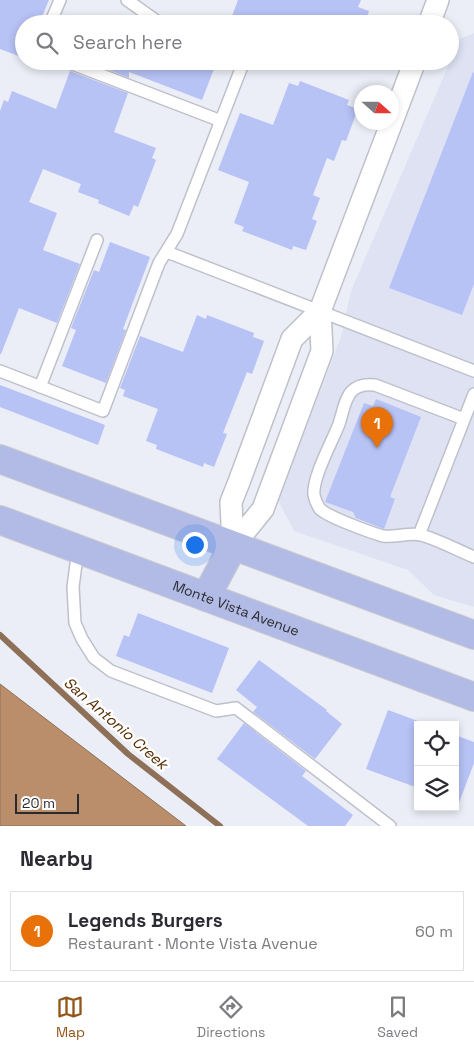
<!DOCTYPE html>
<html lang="en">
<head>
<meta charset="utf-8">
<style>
  body { margin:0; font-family:"Space Grotesk",sans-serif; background:#f7f7f7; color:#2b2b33 }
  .controls { position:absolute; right:15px; bottom:15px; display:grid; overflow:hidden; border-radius:0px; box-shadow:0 2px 8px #0003 }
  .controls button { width:45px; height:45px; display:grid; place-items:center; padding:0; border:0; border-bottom:1px solid #e1e1e2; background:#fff; color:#2b2b33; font:25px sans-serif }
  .compass { position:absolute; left:354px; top:85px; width:45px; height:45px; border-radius:50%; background:#fff; box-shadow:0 2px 8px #0003; rotate:111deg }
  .scale { position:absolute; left:15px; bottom:12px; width:64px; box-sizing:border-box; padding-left:5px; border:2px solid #292a2d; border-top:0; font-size:14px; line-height:18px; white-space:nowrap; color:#292a2d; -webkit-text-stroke:4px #fff; paint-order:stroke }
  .you { position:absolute; left:194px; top:544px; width:18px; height:18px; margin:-12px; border:4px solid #fff; border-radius:50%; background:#1a73e8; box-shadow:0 0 0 8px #1a73e833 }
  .badge { display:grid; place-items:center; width:32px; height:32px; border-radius:50%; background:#935619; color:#fff; font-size:16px; font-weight:700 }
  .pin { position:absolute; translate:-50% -41px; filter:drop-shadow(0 1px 2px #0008) }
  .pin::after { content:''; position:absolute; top:26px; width:18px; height:15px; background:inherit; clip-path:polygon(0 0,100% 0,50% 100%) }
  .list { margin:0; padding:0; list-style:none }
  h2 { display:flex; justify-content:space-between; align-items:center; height:65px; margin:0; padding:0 20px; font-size:21px }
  h2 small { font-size:16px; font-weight:400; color:#7c7c81 }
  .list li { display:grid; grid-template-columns:32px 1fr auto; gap:15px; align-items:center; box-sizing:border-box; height:80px; margin:0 10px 10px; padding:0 10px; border:1px solid #e1e1e2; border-radius:0px }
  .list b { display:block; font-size:19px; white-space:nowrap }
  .list p { margin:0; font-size:16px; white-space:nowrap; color:#7c7c81 }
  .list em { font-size:16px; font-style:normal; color:#7c7c81 }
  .icon { flex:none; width:28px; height:28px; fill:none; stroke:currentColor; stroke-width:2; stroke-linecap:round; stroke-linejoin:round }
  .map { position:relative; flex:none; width:474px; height:826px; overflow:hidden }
  .search { position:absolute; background:#fff; box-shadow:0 2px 8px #0003; left:15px; right:15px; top:15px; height:55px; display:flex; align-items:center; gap:12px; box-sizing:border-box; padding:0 18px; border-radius:28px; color:#7c7c81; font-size:19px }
  .sheet { height:155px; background:#fff }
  nav { display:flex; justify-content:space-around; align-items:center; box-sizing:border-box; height:70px; border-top:1px solid #e1e1e2; background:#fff; font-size:14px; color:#7c7c81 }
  nav a { display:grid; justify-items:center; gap:2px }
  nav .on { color:#935619 }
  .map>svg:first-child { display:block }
</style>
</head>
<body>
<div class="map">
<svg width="474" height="826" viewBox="0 0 474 826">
  <rect width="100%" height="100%" fill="#ebedf7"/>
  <!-- built -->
  <path fill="#dee2f3" d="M 474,33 L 474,607 L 434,595 L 408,570 L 294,531 L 278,500 L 341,337 L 351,291 L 460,39 Z"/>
  <!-- water -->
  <path fill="#ba8e6a" stroke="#8e7058" d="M 0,684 L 186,826 L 0,826 Z"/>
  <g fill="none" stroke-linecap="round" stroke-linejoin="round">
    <!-- stream -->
    <path stroke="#8e7058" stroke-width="6" d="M 0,635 L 128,754 L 220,826"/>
  </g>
  <!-- building -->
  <path fill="#b7c2f5" d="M 0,0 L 49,0 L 39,24 L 24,24 L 24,58 L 0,49 Z
    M 238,0 L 361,0 L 358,7 L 369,11 L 365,24 L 229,24 Z
    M 87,61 L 217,61 L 202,100 L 129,72 L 129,78 Z
    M 70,71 L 128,93 L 114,132 L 156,148 L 152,158 L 156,160 L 138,207 L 134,205 L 129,216 L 98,203 L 99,200 L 78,192 L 81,184 L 43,169 L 29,202 L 57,213 L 43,250 L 80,264 L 57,323 L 19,308 L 1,354 L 0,354 L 0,111 L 4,100 L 8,102 L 12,91 L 56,109 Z
    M 473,72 L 474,73 L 474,284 L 462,315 L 389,288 Z
    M 300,81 L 349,100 L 347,105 L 358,109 L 346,141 L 342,140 L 334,161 L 327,158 L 313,195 L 320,198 L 312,219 L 317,221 L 306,250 L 293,246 L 292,250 L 242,231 L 244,227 L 234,223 L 249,182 L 218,170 L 240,113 L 273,125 L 289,83 L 298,86 Z
    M 110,242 L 150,257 L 123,329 L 126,330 L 106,383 L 62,366 L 76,330 L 71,328 L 94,270 L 99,272 Z
    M 197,315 L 206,319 L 207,315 L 254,333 L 253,337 L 264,341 L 252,374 L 247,372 L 223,433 L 227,434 L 214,467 L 204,463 L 203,467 L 156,449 L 157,445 L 146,441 L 158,409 L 123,396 L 125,390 L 120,388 L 140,336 L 183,352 Z
    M 0,385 L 105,425 L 98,445 L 0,407 Z
    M 376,399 L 421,417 L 390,497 L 395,499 L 384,529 L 356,518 L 353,512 L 325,502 L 364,403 L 373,406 Z
    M 138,613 L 229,648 L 212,693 L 116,656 L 124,635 L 129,637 Z
    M 259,660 L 327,710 L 326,711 L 342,724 L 315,759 L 253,712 L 257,707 L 236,690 Z
    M 388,710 L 418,721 L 418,788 L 366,769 Z
    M 244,723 L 306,771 L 302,776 L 353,815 L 345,826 L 308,826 L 217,759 Z
    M 455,735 L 474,742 L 474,763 L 457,808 L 455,808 Z"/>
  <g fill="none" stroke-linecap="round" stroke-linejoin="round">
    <defs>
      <path id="lane" d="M 127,0 L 161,24
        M 50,24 L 60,0
        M 65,61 L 221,121
        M 167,252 L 474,371
        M 0,371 L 103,411 L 159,263 L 177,234 L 244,61
        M 40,387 L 97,240
        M 464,419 L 375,385 C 346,382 346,402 339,424 C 332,442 312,478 314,495 C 315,500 317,505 320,509 C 328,517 372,533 383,536 C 395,538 409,532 421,535 C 439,540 457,550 474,557
        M 419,535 L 474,394
        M 78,549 L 73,587 L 75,623 L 82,639 L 94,658 L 111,671 L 216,711 L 236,708 L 390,826"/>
      <path id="street" d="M 429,24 L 438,0
        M 233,546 L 263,509 L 322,351 L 320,311 L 415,61
        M 233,546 L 231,502 L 239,482 L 292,339 L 320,311"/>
      <g id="primary">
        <path d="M 0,459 L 474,635"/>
        <path id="s1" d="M 0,520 L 474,697"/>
        <path d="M 206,597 L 233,546"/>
      </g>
    </defs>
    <!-- lane casing -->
    <use href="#lane" stroke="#bfc1ca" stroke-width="14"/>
    <!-- street casing -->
    <use href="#street" stroke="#bfc1ca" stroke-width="24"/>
    <!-- primary casing -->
    <use href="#primary" stroke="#cccccd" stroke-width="30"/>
    <!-- lane -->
    <use href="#lane" stroke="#fff" stroke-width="11"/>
    <!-- street -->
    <use href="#street" stroke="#fff" stroke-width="21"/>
    <!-- primary -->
    <use href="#primary" stroke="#b2bbe6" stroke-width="28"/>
  </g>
  <g text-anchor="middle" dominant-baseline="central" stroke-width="5" stroke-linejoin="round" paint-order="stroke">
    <!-- street labels -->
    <g font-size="14" fill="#292a2d" stroke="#fff">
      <text stroke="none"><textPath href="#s1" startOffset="252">Monte Vista Avenue</textPath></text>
    </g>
    <!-- water labels -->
    <g font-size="15" font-style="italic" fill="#572d00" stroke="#fff">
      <text transform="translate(116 723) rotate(41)">San Antonio Creek</text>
    </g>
  </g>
</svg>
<div class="controls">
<button><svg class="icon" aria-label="locate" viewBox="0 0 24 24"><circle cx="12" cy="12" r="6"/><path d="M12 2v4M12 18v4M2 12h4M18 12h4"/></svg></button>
<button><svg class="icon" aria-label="layers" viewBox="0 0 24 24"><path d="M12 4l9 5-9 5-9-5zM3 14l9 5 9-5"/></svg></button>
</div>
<svg class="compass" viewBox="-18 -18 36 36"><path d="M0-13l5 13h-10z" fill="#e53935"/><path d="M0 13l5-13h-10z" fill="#7c7c81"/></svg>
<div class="scale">20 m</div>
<div class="you"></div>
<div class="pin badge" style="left:377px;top:448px;background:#e8710a">1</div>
<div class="search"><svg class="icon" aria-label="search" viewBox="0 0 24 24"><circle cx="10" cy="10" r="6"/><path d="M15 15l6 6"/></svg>Search here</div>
</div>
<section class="sheet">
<h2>Nearby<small></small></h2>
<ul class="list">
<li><span class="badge" style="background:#e8710a">1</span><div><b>Legends Burgers</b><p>Restaurant · Monte Vista Avenue</p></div><em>60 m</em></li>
</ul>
</section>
<nav>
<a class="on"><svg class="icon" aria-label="map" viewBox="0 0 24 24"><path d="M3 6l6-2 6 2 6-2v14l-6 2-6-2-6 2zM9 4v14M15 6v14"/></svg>Map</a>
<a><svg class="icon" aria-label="directions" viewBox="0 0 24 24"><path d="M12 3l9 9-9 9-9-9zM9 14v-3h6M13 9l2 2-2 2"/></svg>Directions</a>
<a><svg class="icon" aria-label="saved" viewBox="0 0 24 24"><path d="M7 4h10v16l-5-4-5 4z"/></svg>Saved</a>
</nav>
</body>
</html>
